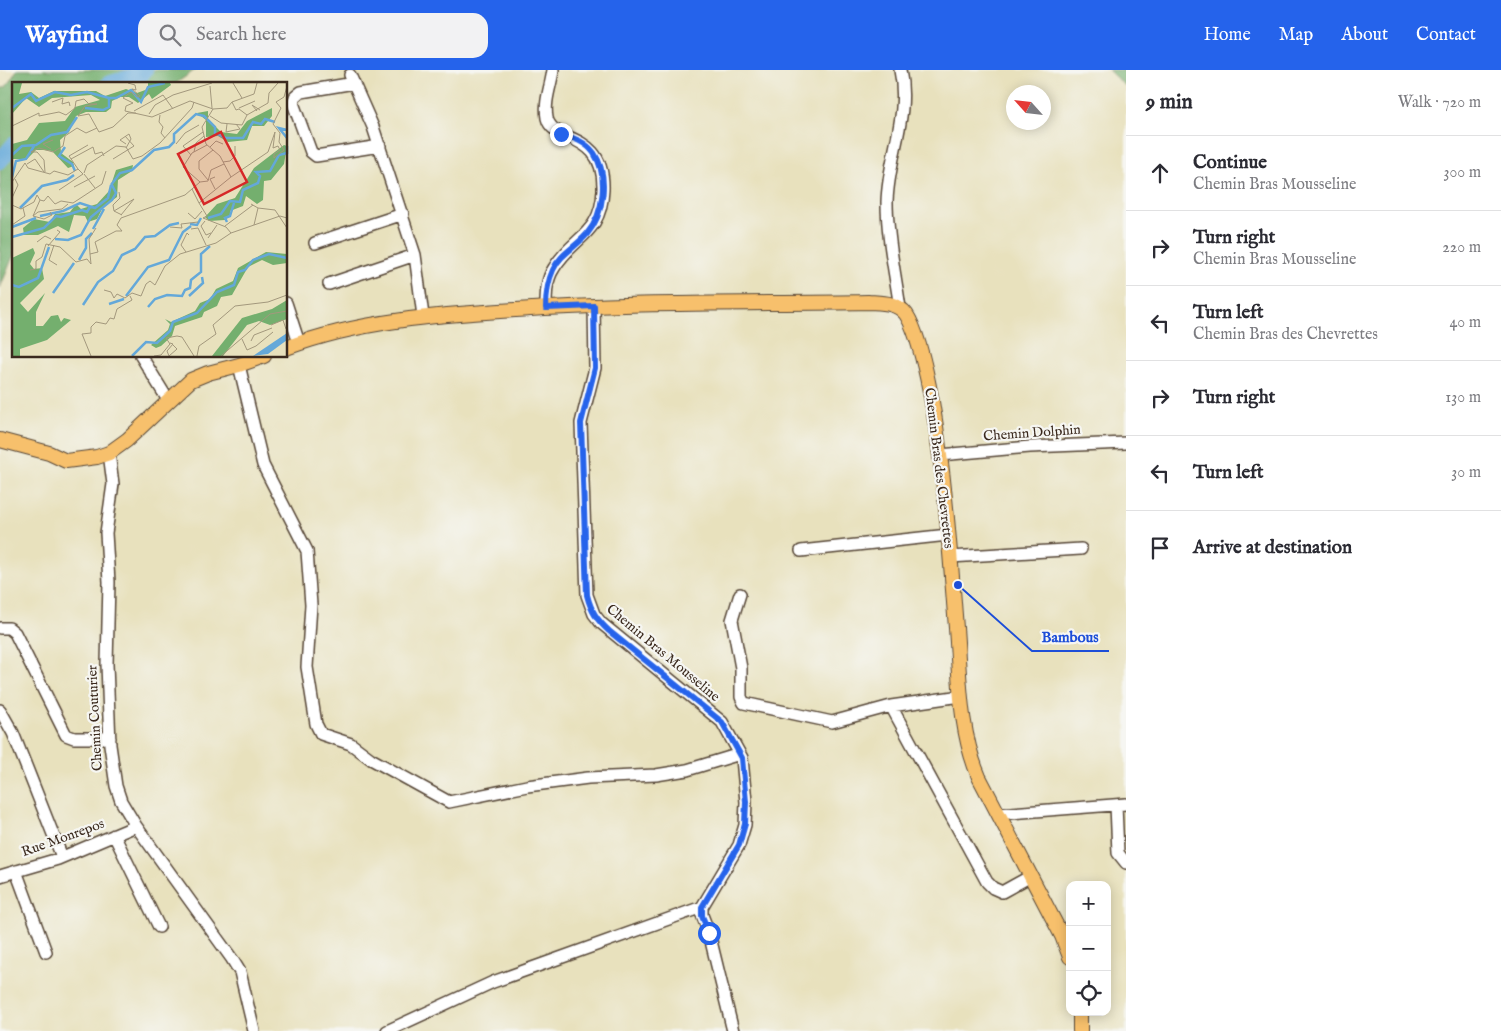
<!DOCTYPE html>
<html lang="en">
<head>
<meta charset="utf-8">
<style>
  body { margin:0; font-family:"IM FELL English",serif; background:#f2f2f3; color:#2b2b33 }
  .controls { position:absolute; right:15px; bottom:15px; display:grid; overflow:hidden; border-radius:10px; box-shadow:0 2px 12px #0003 }
  .controls button { width:45px; height:45px; display:grid; place-items:center; padding:0; border:0; border-bottom:1px solid #e1e1e2; background:#fff; color:#2b2b33; font:25px sans-serif }
  .compass { position:absolute; left:1006px; top:15px; width:45px; height:45px; border-radius:50%; background:#fff; box-shadow:0 2px 12px #0003; rotate:297deg }
  .stop { position:absolute; width:15px; height:15px; margin:-11px; border:4px solid #2563eb; border-radius:50%; background:#fff }
  .stop.end { background:#2563eb; border-color:#fff; box-shadow:0 1px 5px #0008 }
  .list { margin:0; padding:0; list-style:none }
  h2 { display:flex; justify-content:space-between; align-items:center; height:65px; margin:0; padding:0 20px; font-size:21px }
  h2 small { font-size:16px; font-weight:400; color:#7c7c81 }
  .list li { display:grid; grid-template-columns:32px 1fr auto; gap:15px; align-items:center; box-sizing:border-box; height:75px; padding:0 20px; border-top:1px solid #e1e1e2 }
  .list b { display:block; font-size:19px; white-space:nowrap }
  .list p { margin:0; font-size:16px; white-space:nowrap; color:#7c7c81 }
  .list em { font-size:16px; font-style:normal; color:#7c7c81 }
  .icon { flex:none; width:28px; height:28px; fill:none; stroke:currentColor; stroke-width:2; stroke-linecap:round; stroke-linejoin:round }
  .map { position:relative; flex:none; width:1126px; height:961px; overflow:hidden }
  header { display:flex; align-items:center; gap:30px; box-sizing:border-box; height:70px; padding:0 25px; background:#2563eb; color:#fff }
  header strong { font-size:24px }
  nav { display:flex; gap:28px; margin-inline-start:auto; font-size:18px }
  .search { width:350px; height:45px; background:#f2f2f3; display:flex; align-items:center; gap:12px; box-sizing:border-box; padding:0 18px; border-radius:15px; color:#7c7c81; font-size:19px }
  main { display:flex }
  aside { flex:1; background:#fff }
  .map>svg:first-child { display:block }
</style>
</head>
<body>
<header>
<strong>Wayfind</strong>
<div class="search"><svg class="icon" aria-label="search" viewBox="0 0 24 24"><circle cx="10" cy="10" r="6"/><path d="M15 15l6 6"/></svg>Search here</div>
<nav><a>Home</a><a>Map</a><a>About</a><a>Contact</a></nav>
</header>
<main>
<div class="map">
<svg width="1126" height="961" viewBox="0 0 1126 961">
  <rect width="100%" height="100%" fill="#f6f6f2"/>
  <filter id="ink" filterUnits="userSpaceOnUse"><feTurbulence type="fractalNoise" baseFrequency=".02" numOctaves="2"/><feDisplacementMap in="SourceGraphic" scale="10" xChannelSelector="R" yChannelSelector="G"/><feConvolveMatrix kernelMatrix="1 2 1 2 8 2 1 2 1" color-interpolation-filters="sRGB"/></filter>
  <filter id="wash" filterUnits="userSpaceOnUse"><feTurbulence type="fractalNoise" baseFrequency=".0096" numOctaves="4" result="noise"/><feDisplacementMap in="SourceGraphic" scale="20" xChannelSelector="R" yChannelSelector="G"/><feGaussianBlur stdDeviation="1.12" result="paint"/><feColorMatrix in="noise" values="0 0 0 0 0 0 0 0 0 0 0 0 0 0 0 0 0 1.4 0 .05"/><feComposite in="paint" operator="in"/></filter>
  <g filter="url(#wash)">
    <rect width="100%" height="100%" fill="#e8e1bd"/>
    <!-- forest -->
    <path fill="#74af6e" stroke="#586c46" d="M 17,0 L 195,0 L 175,14 L 14,14 L 14,184 L 0,218 L 0,19 L 6,17 Z
      M 1108,0 L 1126,0 L 1126,17 Z"/>
    <g fill="none" stroke-linecap="round" stroke-linejoin="round">
      <!-- river -->
      <path stroke="#64a8d9" stroke-width="16" d="M 108,14 L 142,4 L 145,0
        M 0,91 L 14,74"/>
    </g>
  </g>
  <g filter="url(#ink)">
    <g fill="none" stroke-linecap="round" stroke-linejoin="round">
      <defs>
        <path id="minor" d="M 350,5 L 373,57 L 415,185 L 423,246
          M 354,13 L 301,22 L 295,27 L 293,33 L 311,82 L 316,86 L 380,76
          M 315,173 L 403,144
          M 329,214 L 415,185
          M 286,233 L 299,273
          M 594,236 L 595,298 L 581,353 L 587,525 L 594,544 L 601,553 L 722,652 L 742,688 L 746,732 L 745,755 L 739,775 L 702,837 L 702,845 L 709,863 L 733,961
          M 546,238 C 546,224 546,210 554,198 C 573,166 601,166 603,120 C 605,59 553,75 547,48 C 544,31 551,16 553,0
          M 900,238 C 895,203 887,167 887,132 C 888,87 910,46 900,0
          M 141,286 L 168,330
          M 239,295 L 263,395 L 307,481 L 311,535 L 307,597 L 316,654 L 321,664 L 351,674 L 371,689 L 449,732 L 527,716 L 588,708 L 656,705 L 687,700 L 740,684
          M 109,383 L 113,414 L 106,463 L 109,512 L 107,594 L 110,675 L 116,716 L 121,731 L 136,756 L 232,889 L 240,902 L 254,961
          M 940,385 L 1030,377 L 1126,373
          M 801,481 L 948,465
          M 950,487 L 1081,479
          M 740,524 L 732,550 L 741,598 L 741,627 L 744,633 L 832,652 L 891,636 L 961,626
          M 0,558 L 9,558 L 15,563 L 66,665 L 74,668 L 110,668
          M 891,636 L 987,812 L 993,818 L 1002,822 L 1031,806
          M 0,640 L 13,663 L 62,787
          M 1116,735 L 1118,783 L 1126,793
          M 998,744 L 1126,734
          M 114,765 L 159,857
          M 16,801 L 46,882
          M 0,806 L 58,789 L 136,756
          M 387,961 L 493,912 L 702,837"/>
        <path id="major" d="M 286,278 C 360,250 439,245 516,240 C 633,232 751,234 868,232 C 881,233 897,232 906,244 C 918,262 928,310 932,332 C 945,406 950,482 956,558 C 960,609 959,660 979,707 L 1062,866 L 1070,887
          M 0,370 L 49,383 L 66,391 L 97,387 L 109,383 L 127,370 L 191,310 L 208,303 L 239,295 L 264,286
          M 1080,961 L 1080,942"/>
      </defs>
      <!-- minor casing -->
      <use href="#minor" stroke="#554536" stroke-width="14"/>
      <!-- major casing -->
      <use href="#major" stroke="#554536" stroke-width="16"/>
      <!-- minor -->
      <use href="#minor" stroke="#fff" stroke-width="11"/>
      <!-- major -->
      <use href="#major" stroke="#f7c06c" stroke-width="14"/>
    </g>
  </g>
  <g fill="none" stroke-linecap="round" stroke-linejoin="round" filter="url(#ink)">
    <!-- route -->
    <path stroke="#2563eb" stroke-width="6" d="M 561,64 C 574,68 586,72 594,83 C 609,106 604,144 587,164 C 576,177 560,184 553,200 C 547,213 546,224 546,238 L 594,236 L 595,298 L 581,353 L 587,525 C 591,541 597,550 609,561 L 722,652 L 742,688 L 746,732 L 745,754 L 739,775 L 702,837 L 702,846 L 709,863"/>
  </g>
  <g text-anchor="middle" dominant-baseline="central" stroke-width="4.5" stroke-linejoin="round" paint-order="stroke">
    <!-- street labels -->
    <g font-size="14" fill="#3b2a1e" stroke="#f6f6f2">
      <text transform="translate(1032 363) rotate(-4)">Chemin Dolphin</text>
      <text transform="translate(939 398) rotate(83)">Chemin Bras des Chevrettes</text>
      <text transform="translate(663 583) rotate(40)">Chemin Bras Mousseline</text>
      <text transform="translate(95 648) rotate(-93)">Chemin Couturier</text>
      <text transform="translate(63 768) rotate(-20)">Rue Monrepos</text>
    </g>
  </g>
  <!-- overview -->
  <g transform="translate(12 12)">
    <rect width="275" height="275" fill="#e8e1bd"/>
    <path d="M 0,1 L 10,1 L 7,12 L 19,10 L 27,16 L 42,9 L 84,9 L 93,14 L 114,7 L 125,11 L 136,7 L 136,1 L 158,1 L 159,3 L 140,17 L 137,12 L 126,21 L 117,15 L 108,15 L 100,19 L 99,26 L 94,30 L 74,30 L 64,34 L 57,50 L 48,58 L 49,71 L 61,80 L 62,84 L 56,86 L 40,69 L 31,68 L 24,68 L 15,77 L 0,77 L 0,62 L 15,58 L 27,41 L 53,39 L 63,25 L 88,18 L 79,13 L 40,16 L 27,25 L 14,16 L 0,32 ZM 260,26 L 260,34 L 252,44 L 240,44 L 235,58 L 216,60 L 206,54 L 194,55 L 194,38 L 185,31 L 196,29 L 196,37 L 209,50 L 225,52 L 235,39 ZM 272,63 L 275,64 L 272,82 L 259,98 L 252,99 L 251,118 L 245,122 L 234,114 L 231,124 L 218,129 L 218,134 L 213,138 L 197,139 L 193,135 L 205,122 L 223,116 L 242,86 ZM 121,83 L 120,89 L 106,98 L 105,115 L 91,125 L 85,137 L 76,140 L 73,134 L 62,133 L 57,150 L 46,144 L 26,153 L 12,153 L 11,146 L 22,137 L 38,140 L 43,132 L 58,130 L 64,122 L 69,127 L 85,122 L 97,109 L 104,88 ZM 21,166 L 23,171 L 18,182 L 22,187 L 30,186 L 32,197 L 8,221 L 16,230 L 33,211 L 24,230 L 24,244 L 31,244 L 39,234 L 46,233 L 49,240 L 52,236 L 59,238 L 35,258 L 8,267 L 8,274 L 0,274 L 0,176 ZM 254,170 L 275,172 L 275,181 L 261,183 L 250,178 L 236,185 L 220,213 L 209,215 L 205,224 L 192,230 L 190,235 L 163,244 L 160,254 L 149,264 L 144,266 L 139,263 L 156,248 L 158,242 L 153,237 L 159,240 L 183,229 L 188,221 L 198,217 L 204,207 L 221,199 L 226,186 ZM 275,218 L 275,237 L 258,243 L 247,239 L 235,243 L 211,274 L 200,274 L 230,236 L 260,227 Z" fill="#74af6e"/>
    <path d="M 275,251 L 275,258 L 256,272 L 241,274 Z" fill="#64a8d9"/>
    <path fill="none" stroke="#64a8d9" stroke-width="2.5" d="M 97,16 L 104,16 L 119,8 L 129,20 L 136,5 L 153,1M 0,26 L 19,12 L 24,19 L 43,10 L 59,13 L 75,10 L 97,16 L 97,25 L 91,28 L 73,26M 275,48 L 267,46 L 275,56M 53,65 L 47,74 L 60,82 L 63,89M 0,73 L 10,64 L 24,63 L 39,53 L 55,50 L 65,35M 0,95 L 4,79 L 14,77 L 22,64M 99,103 L 108,91 L 120,88 L 142,68 L 157,65 L 162,60 L 162,52 L 184,32 L 192,34 L 203,45 L 203,51 L 214,56 L 231,56 L 241,40 L 249,42 L 253,37 L 263,40M 8,126 L 30,104 L 55,98 L 62,93M 28,134 L 51,129 L 68,121 L 83,126 L 96,116 L 99,103M 196,136 L 209,132 L 218,119 L 228,120 L 231,108 L 246,101 L 248,94 L 244,90 L 258,89 L 267,73 L 275,71 L 275,64M 215,140 L 213,136 L 218,134 L 222,121M 178,142 L 185,143 L 189,136M 0,145 L 24,136M 81,147 L 92,127M 0,155 L 32,146 L 44,134 L 49,135 L 70,128 L 75,130 L 78,125M 43,157 L 56,158 L 69,153 L 79,135 L 100,118 L 104,111 L 100,103M 67,178 L 74,166 L 74,157 L 80,151M 0,203 L 7,205 L 26,196 L 37,165M 41,211 L 62,181M 114,214 L 136,185 L 157,178 L 171,150 L 179,144M 177,214 L 191,201 L 190,195M 97,222 L 112,217M 71,223 L 86,200 L 101,189 L 110,173 L 123,167 L 133,155 L 143,154 L 158,143 L 167,141M 136,225 L 143,217 L 155,213 L 170,214 L 173,208 L 178,206 L 179,198 L 189,190 L 189,172 L 198,164M 120,274 L 134,260 L 145,261 L 158,249 L 161,240 L 185,231 L 205,210 L 222,203 L 226,190 L 233,188 L 241,178 L 257,172 L 275,176"/>
    <path fill="none" stroke="#a3987d" stroke-width="1" d="M 116,1 L 123,3 L 124,8 L 120,7 L 128,14 L 126,15 L 119,10 L 111,16 L 121,21 L 114,24 L 113,29 L 140,35 L 178,19 L 201,27M 221,1 L 230,16M 198,4 L 200,26M 40,20 L 51,16 L 50,22 L 57,20 L 58,24M 220,20 L 224,28 L 227,27 L 235,33M 227,26 L 243,19M 122,29 L 151,13 L 161,27M 245,29 L 240,23 L 248,28M 137,32 L 143,23 L 161,13 L 200,1M 148,33 L 147,40 L 151,45 L 149,51 L 153,56M 235,33 L 256,21 L 257,11 L 266,1M 198,34 L 209,41 L 230,43 L 235,33M 215,42 L 214,50 L 228,47 L 224,42M 0,44 L 27,31 L 27,34 L 47,30 L 54,33 L 63,26 L 64,19 L 72,17 L 77,22 L 85,22 L 73,24 L 66,34 L 77,32 L 87,50 L 101,45 L 116,31 L 124,31M 164,62 L 173,51 L 187,43M 198,65 L 204,59 L 211,62M 114,66 L 119,57 L 117,52 L 108,58 L 114,62M 39,67 L 31,62 L 41,58M 182,70 L 184,61 L 192,54M 179,73 L 171,64 L 191,50M 59,77 L 81,65 L 83,72 L 90,70 L 92,74M 101,77 L 122,64 L 113,54M 211,80 L 218,79 L 223,74 L 223,64M 15,82 L 23,77 L 32,90M 66,87 L 57,74 L 76,63M 33,90 L 32,78 L 25,70 L 19,70 L 27,66 L 41,70 L 51,64 L 53,54 L 65,46 L 74,51 L 85,46M 72,91 L 75,83 L 104,64 L 114,65 L 121,77 L 130,74 L 148,61 L 180,26 L 182,20M 72,92 L 83,106M 203,95 L 198,97 L 203,107M 219,95 L 256,70 L 263,50 L 261,66 L 266,64 L 268,68 L 262,72 L 262,76 L 272,68 L 267,60 L 268,51 L 261,42 L 269,26 L 264,20 L 272,15 L 275,4M 196,98 L 187,87 L 187,79 L 201,68M 0,100 L 13,81 L 16,86 L 38,92 L 42,89 L 56,93 L 66,87 L 71,92M 188,100 L 171,85 L 180,71 L 195,63M 62,105 L 83,94M 180,107 L 187,121M 47,108 L 71,92M 107,110 L 108,116 L 101,123 L 102,129 L 110,133M 0,116 L 6,103 L 3,97M 28,118 L 32,119 L 36,114 L 43,122 L 49,119 L 61,121 L 90,102 L 94,89M 28,118 L 21,134 L 32,137 L 40,133 L 38,130M 239,122 L 246,126 L 242,143M 0,123 L 9,127 L 22,120 L 25,113 L 28,118M 246,126 L 263,128 L 275,146M 102,129 L 122,117 L 109,133M 176,131 L 183,137 L 190,129M 21,134 L 26,130 L 50,127 L 56,122M 191,136 L 195,134 L 187,121 L 219,95 L 208,74 L 194,62 L 190,45 L 201,27 L 215,26 L 220,20 L 242,12 L 245,1M 191,136 L 214,145 L 219,151 L 268,134 L 275,136M 193,139 L 189,144 L 194,153 L 199,151M 0,143 L 13,134 L 11,126M 213,144 L 241,123M 158,145 L 170,146 L 169,142 L 186,140M 179,147 L 186,146 L 194,163M 196,156 L 205,143M 25,160 L 33,154 L 39,157M 42,163 L 37,178 L 45,183M 36,164 L 48,150 L 45,148M 174,170 L 169,163 L 175,151 L 177,153M 78,172 L 77,157 L 84,146M 18,188 L 24,187 L 24,179 L 30,175 L 34,162 L 48,165 L 64,180 L 75,177 L 79,182 L 78,172 L 86,170 L 83,160 L 104,149 L 110,149 L 105,143 L 109,136 L 173,113 L 188,100 L 196,99 L 199,88 L 212,82M 92,208 L 99,210 L 102,216 L 105,212 L 113,216 L 120,211 L 129,214 L 134,202 L 138,199 L 143,203 L 153,184 L 168,172 L 204,161 L 219,151M 259,243 L 271,238 L 274,247M 230,257 L 235,268 L 244,264 L 261,250M 239,259 L 242,253 L 260,246M 158,261 L 161,262 L 155,269 L 157,274 L 165,267 L 160,262M 79,274 L 70,252 L 79,251 L 79,245 L 84,240 L 94,242 L 98,236 L 102,237 L 105,227 L 120,218 L 118,214M 142,274 L 149,273 L 158,262 L 154,256 L 165,254 L 170,255 L 182,274M 185,274 L 187,264 L 204,252 L 201,243 L 223,224 L 256,220 L 275,213M 209,274 L 258,232 L 275,229"/>
    <path fill="#d62828" fill-opacity="0.15" stroke="#d62828" stroke-width="2.5" d="M 209,50 L 235,100 L 192,122 L 166,72 Z"/>
    <rect width="275" height="275" fill="none" stroke="#3b2a1e" stroke-width="2.5"/>
  </g>
  <!-- callouts -->
  <path fill="none" stroke="#1d4ed8" stroke-width="2" d="M958 515L1032 581H1109"/>
  <circle fill="#1d4ed8" stroke="#f6f6f2" stroke-width="2" cx="958" cy="515" r="5"/>
  <g font-size="15" text-anchor="middle" font-weight="bold" fill="#1d4ed8" stroke="#f6f6f2" stroke-width="4.5" stroke-linejoin="round" paint-order="stroke">
    <text x="1070" y="572">Bambous</text>
  </g>
</svg>
<div class="controls">
<button>+</button>
<button>−</button>
<button><svg class="icon" aria-label="locate" viewBox="0 0 24 24"><circle cx="12" cy="12" r="6"/><path d="M12 2v4M12 18v4M2 12h4M18 12h4"/></svg></button>
</div>
<svg class="compass" viewBox="-18 -18 36 36"><path d="M0-13l5 13h-10z" fill="#e53935"/><path d="M0 13l5-13h-10z" fill="#7c7c81"/></svg>
<div class="stop" style="left:709px;top:863px"></div>
<div class="stop end" style="left:561px;top:64px"></div>
</div>
<aside>
<h2>9 min<small>Walk · 720 m</small></h2>
<ul class="list">
<li><svg class="icon" aria-label="ahead" viewBox="0 0 24 24"><path d="M12 20V5M6 11l6-6 6 6"/></svg><div><b>Continue</b><p>Chemin Bras Mousseline</p></div><em>300 m</em></li>
<li><svg class="icon" aria-label="right" viewBox="0 0 24 24"><path d="M7 20v-9h11M14 6l5 5-5 5"/></svg><div><b>Turn right</b><p>Chemin Bras Mousseline</p></div><em>220 m</em></li>
<li><svg class="icon" aria-label="left" viewBox="0 0 24 24"><path d="M17 20v-9H6M10 6l-5 5 5 5"/></svg><div><b>Turn left</b><p>Chemin Bras des Chevrettes</p></div><em>40 m</em></li>
<li><svg class="icon" aria-label="right" viewBox="0 0 24 24"><path d="M7 20v-9h11M14 6l5 5-5 5"/></svg><div><b>Turn right</b></div><em>130 m</em></li>
<li><svg class="icon" aria-label="left" viewBox="0 0 24 24"><path d="M17 20v-9H6M10 6l-5 5 5 5"/></svg><div><b>Turn left</b></div><em>30 m</em></li>
<li><svg class="icon" aria-label="arrive" viewBox="0 0 24 24"><path d="M6 21V4h12l-3 4 3 4H6"/></svg><div><b>Arrive at destination</b></div></li>
</ul>
</aside>
</main>
</body>
</html>
